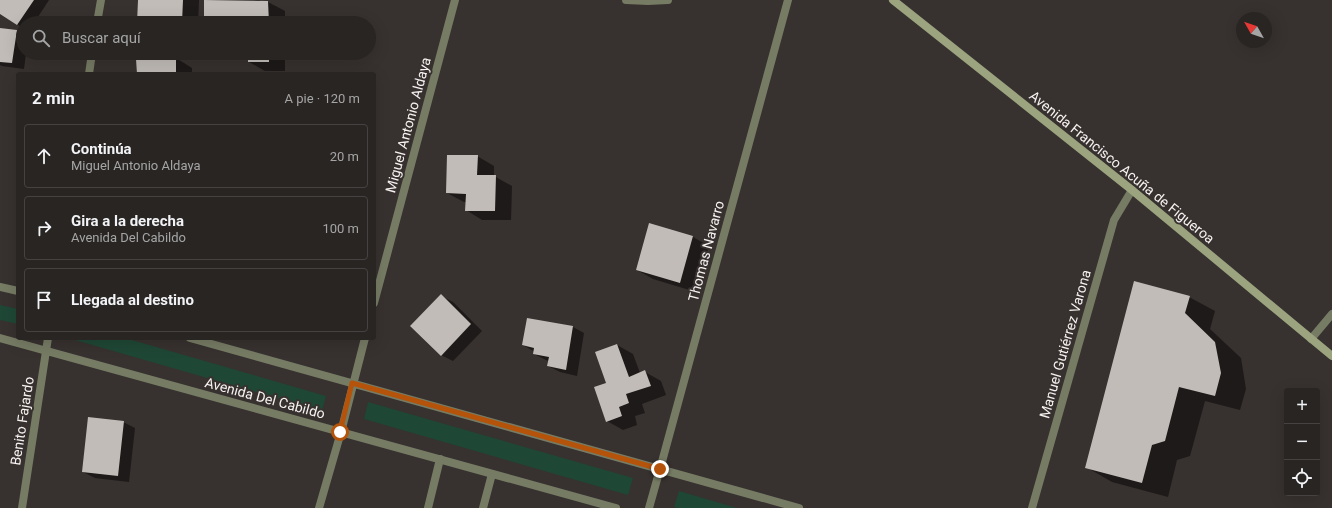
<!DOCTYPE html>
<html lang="es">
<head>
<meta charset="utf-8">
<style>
  body { margin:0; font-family:Roboto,sans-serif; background:#312d2b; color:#f1f3f6 }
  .controls { position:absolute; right:12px; bottom:12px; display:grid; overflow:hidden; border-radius:4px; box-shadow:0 4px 16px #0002 }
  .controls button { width:36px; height:36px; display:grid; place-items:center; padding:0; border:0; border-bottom:1px solid #454241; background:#292523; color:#f1f3f6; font:20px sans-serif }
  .compass { position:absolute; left:1236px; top:12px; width:36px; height:36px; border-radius:50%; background:#292523; box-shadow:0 4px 16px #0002; rotate:310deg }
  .stop { position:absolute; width:12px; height:12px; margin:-9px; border:3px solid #b45309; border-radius:50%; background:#fff }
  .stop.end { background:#b45309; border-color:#fff; box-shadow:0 1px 4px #0008 }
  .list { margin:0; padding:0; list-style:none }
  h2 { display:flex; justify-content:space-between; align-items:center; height:52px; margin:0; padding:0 16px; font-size:17px }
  h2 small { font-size:13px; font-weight:400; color:#a5a5a6 }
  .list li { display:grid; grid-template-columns:26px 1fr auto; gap:12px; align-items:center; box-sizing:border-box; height:64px; margin:0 8px 8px; padding:0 8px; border:1px solid #454241; border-radius:4px }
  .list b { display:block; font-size:15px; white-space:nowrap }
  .list p { margin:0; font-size:13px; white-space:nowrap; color:#a5a5a6 }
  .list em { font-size:13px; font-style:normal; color:#a5a5a6 }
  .icon { flex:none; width:22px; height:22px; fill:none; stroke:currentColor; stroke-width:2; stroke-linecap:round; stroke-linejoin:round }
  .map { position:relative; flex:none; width:1332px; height:508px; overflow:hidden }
  .search { position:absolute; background:#292523; box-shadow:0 4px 16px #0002; left:16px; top:16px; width:360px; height:44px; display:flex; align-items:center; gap:10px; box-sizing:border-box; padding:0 14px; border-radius:22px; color:#a5a5a6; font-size:15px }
  .panel { position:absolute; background:#292523; box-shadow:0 4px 16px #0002; left:16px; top:72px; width:360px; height:268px; border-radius:4px }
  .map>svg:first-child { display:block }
</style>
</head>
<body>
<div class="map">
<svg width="1332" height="508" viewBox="0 0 1332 508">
  <rect width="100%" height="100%" fill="#37312f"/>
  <!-- green -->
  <path fill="#1f4736" d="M 0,305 L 18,309 L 18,324 L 0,320 Z
    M 68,338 L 125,338 L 326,396 L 322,411 Z
    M 368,402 L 633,478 L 628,495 L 364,419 Z
    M 679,491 L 737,508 L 678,508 L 674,507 Z"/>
  <!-- shadow -->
  <path fill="#0007" d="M 0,0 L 49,0 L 34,23 L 23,23 L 23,28 L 0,13 Z
    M 139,0 L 199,0 L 198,23 L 138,23 Z
    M 205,0 L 259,0 L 263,2 L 268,2 L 285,11 L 285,23 L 205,23 Z
    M 0,29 L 17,31 L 23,35 L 23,53 L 26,53 L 24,69 L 2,66 L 0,65 Z
    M 249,53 L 285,53 L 285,71 L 265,71 L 249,62 Z
    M 176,58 L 192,68 L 192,74 L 138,74 Z
    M 477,156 L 494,166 L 494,176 L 512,186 L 511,220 L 482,220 L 466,210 L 466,202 L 464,202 L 447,193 Z
    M 650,225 L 693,237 L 709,246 L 696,292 L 653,279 L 637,270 Z
    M 441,296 L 453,302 L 482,331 L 453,361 L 441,355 Z
    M 1189,297 L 1215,311 L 1210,329 L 1241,358 L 1246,389 L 1240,410 L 1205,401 L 1190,456 L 1177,460 L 1168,497 L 1112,482 L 1086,467 Z
    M 528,319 L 573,327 L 584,333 L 577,376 L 560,372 L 548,366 L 549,361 L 546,360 L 534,354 L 535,352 L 523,345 Z
    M 617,345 L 633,354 L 640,373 L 645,372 L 661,381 L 666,395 L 642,404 L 645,413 L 635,416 L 637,425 L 623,430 L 607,421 L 607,383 Z
    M 123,422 L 135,428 L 129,482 L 95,478 L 83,472 Z"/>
  <!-- building -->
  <path fill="#c1bcb7" d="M 0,0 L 34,0 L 17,25 L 0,14 Z
    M 138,0 L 183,0 L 182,23 L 137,23 Z
    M 204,0 L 268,1 L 269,23 L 204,23 Z
    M 0,28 L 17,30 L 12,63 L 0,62 Z
    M 248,53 L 269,53 L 269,62 L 248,62 Z
    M 176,57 L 176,74 L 137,74 L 136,59 Z
    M 447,155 L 478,155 L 477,175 L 496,175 L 495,211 L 465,211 L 466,194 L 446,193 Z
    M 649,223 L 693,236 L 680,283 L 636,270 Z
    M 1134,281 L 1190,296 L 1185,313 L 1215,342 L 1221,373 L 1215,396 L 1179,387 L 1165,441 L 1152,445 L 1142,483 L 1085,468 Z
    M 441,294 L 471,324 L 441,356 L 410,326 Z
    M 527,318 L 573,326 L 566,370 L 547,366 L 549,357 L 533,354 L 534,348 L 522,345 Z
    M 617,344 L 629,377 L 645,370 L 651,386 L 626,394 L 629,403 L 619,407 L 622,416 L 606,422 L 594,387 L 606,383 L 595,352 Z
    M 88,417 L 124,421 L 118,476 L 82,472 Z"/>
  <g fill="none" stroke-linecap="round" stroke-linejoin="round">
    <!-- lane -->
    <path stroke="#767b64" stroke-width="8" d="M 428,508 L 440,459
      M 483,508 L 492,474"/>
    <!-- street -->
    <path stroke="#767b64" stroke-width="8" d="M 626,0 L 648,1 L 668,0
      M 97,23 L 101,0
      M 89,74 L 92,53
      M 0,287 L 18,291
      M 374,303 L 455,0
      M 0,338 L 616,508
      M 190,338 L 799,508
      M 1311,339 L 1332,314
      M 22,508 L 48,338
      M 319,508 L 341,432 L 365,338
      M 649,508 L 660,469 L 788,0
      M 1032,508 L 1114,220 L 1132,190"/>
    <!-- secondary -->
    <path stroke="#9ba47f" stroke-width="8" d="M 893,0 L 1132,190 L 1332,356"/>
  </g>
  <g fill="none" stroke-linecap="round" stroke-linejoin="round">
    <!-- route -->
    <path stroke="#b45309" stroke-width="5" d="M 340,432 L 352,383 L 660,469"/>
  </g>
  <g text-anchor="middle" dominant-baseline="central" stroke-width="4" stroke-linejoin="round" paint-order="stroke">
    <!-- street labels -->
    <g font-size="14" fill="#f6f2f1" stroke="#37312f">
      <text transform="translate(408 125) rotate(-75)">Miguel Antonio Aldaya</text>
      <text transform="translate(1122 167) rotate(39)">Avenida Francisco Acuña de Figueroa</text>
      <text transform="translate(706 251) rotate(-75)">Thomas Navarro</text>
      <text transform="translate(1065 344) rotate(-74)">Manuel Gutiérrez Varona</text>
      <text transform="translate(265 398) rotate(15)">Avenida Del Cabildo</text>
      <text transform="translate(22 421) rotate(-81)">Benito Fajardo</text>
    </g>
  </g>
</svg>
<div class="controls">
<button>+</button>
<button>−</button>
<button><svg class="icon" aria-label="locate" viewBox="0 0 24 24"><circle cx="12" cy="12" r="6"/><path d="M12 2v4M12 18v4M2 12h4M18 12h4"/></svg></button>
</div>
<svg class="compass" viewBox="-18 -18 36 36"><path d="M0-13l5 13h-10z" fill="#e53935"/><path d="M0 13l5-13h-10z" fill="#a5a5a6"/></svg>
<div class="stop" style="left:340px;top:432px"></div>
<div class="stop end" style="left:660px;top:469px"></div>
<div class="search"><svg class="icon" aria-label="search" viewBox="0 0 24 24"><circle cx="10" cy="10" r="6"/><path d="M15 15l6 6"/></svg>Buscar aquí</div>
<section class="panel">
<h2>2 min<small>A pie · 120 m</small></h2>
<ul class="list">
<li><svg class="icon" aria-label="ahead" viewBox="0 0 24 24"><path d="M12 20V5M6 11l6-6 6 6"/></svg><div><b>Continúa</b><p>Miguel Antonio Aldaya</p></div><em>20 m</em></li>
<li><svg class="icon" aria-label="right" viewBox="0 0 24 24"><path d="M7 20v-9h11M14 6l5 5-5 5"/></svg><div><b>Gira a la derecha</b><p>Avenida Del Cabildo</p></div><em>100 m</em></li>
<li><svg class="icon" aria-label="arrive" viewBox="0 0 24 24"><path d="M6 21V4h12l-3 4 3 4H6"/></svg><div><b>Llegada al destino</b></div></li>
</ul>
</section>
</div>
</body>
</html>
